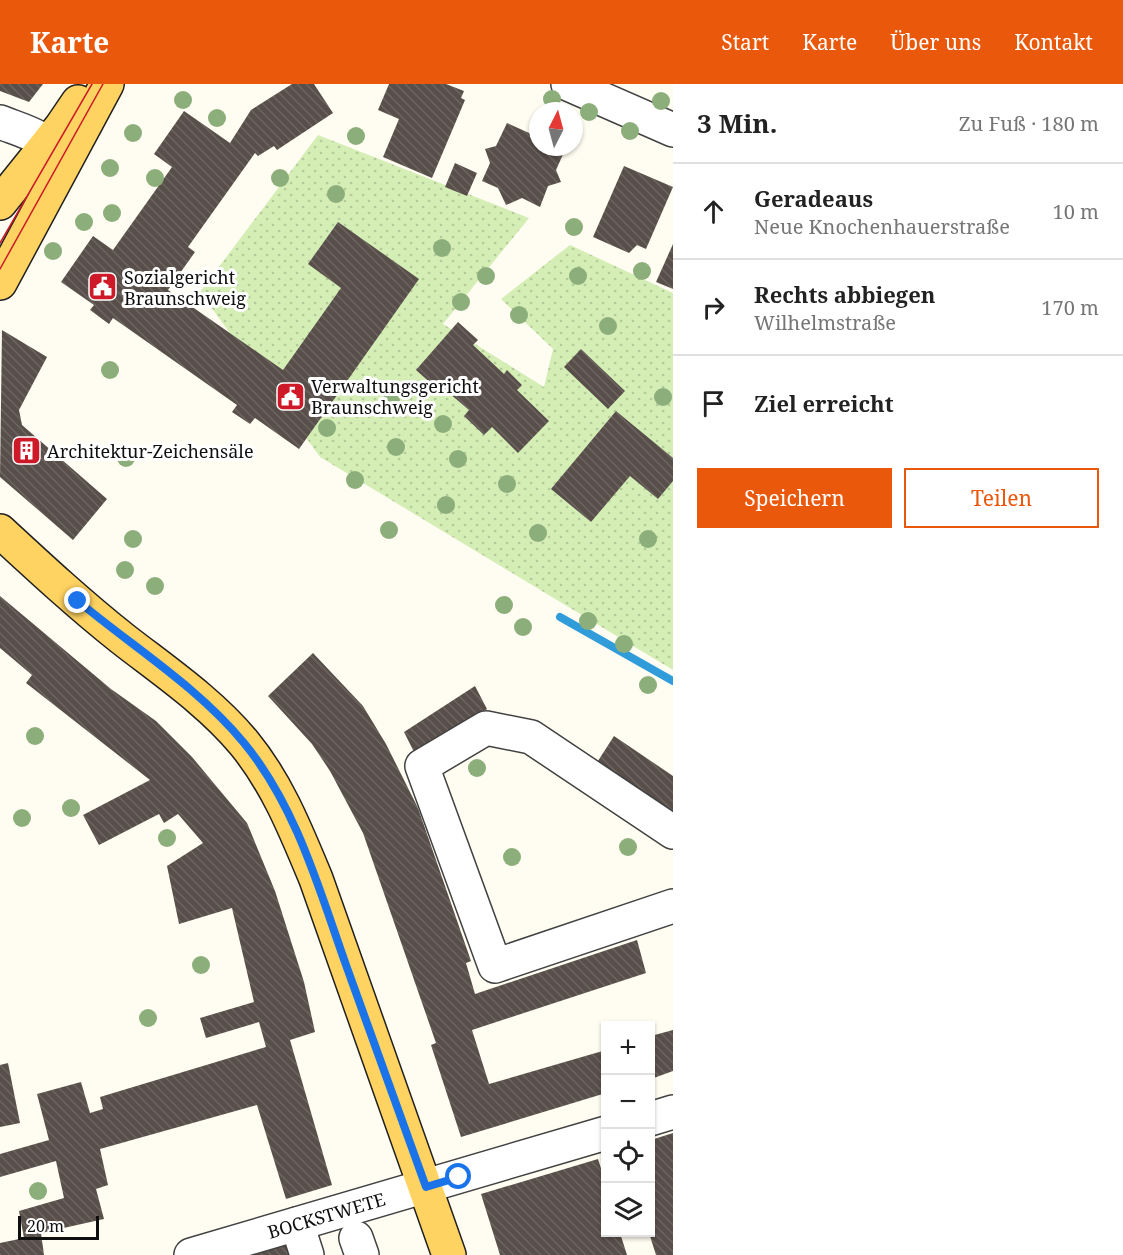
<!DOCTYPE html>
<html lang="de">
<head>
<meta charset="utf-8">
<style>
  body { margin:0; font-family:"Noto Serif",serif; background:#f6f6f6; color:#222 }
  .controls { position:absolute; right:18px; bottom:18px; display:grid; overflow:hidden; border-radius:0px; box-shadow:0 2px 4px #0004 }
  .controls button { width:54px; height:54px; display:grid; place-items:center; padding:0; border:0; border-bottom:2px solid #e0e0e0; background:#fff; color:#222; font:30px sans-serif }
  .compass { position:absolute; left:529px; top:18px; width:54px; height:54px; border-radius:50%; background:#fff; box-shadow:0 2px 4px #0004; rotate:6deg }
  .scale { position:absolute; left:18px; bottom:15px; width:81px; box-sizing:border-box; padding-left:6px; border:3px solid #0f0f0f; border-top:0; font-size:16px; line-height:21px; white-space:nowrap; color:#0f0f0f; -webkit-text-stroke:4px #fff; paint-order:stroke }
  .stop { position:absolute; width:18px; height:18px; margin:-14px; border:4px solid #1a73e8; border-radius:50%; background:#fff }
  .stop.end { background:#1a73e8; border-color:#fff; box-shadow:0 2px 6px #0008 }
  .list { margin:0; padding:0; list-style:none }
  h2 { display:flex; justify-content:space-between; align-items:center; height:78px; margin:0; padding:0 24px; font-size:26px }
  h2 small { font-size:20px; font-weight:400; color:#767676 }
  .list li { display:grid; grid-template-columns:39px 1fr auto; gap:18px; align-items:center; box-sizing:border-box; height:96px; padding:0 24px; border-top:2px solid #e0e0e0 }
  .list b { display:block; font-size:22px; white-space:nowrap }
  .list p { margin:0; font-size:20px; white-space:nowrap; color:#767676 }
  .list em { font-size:20px; font-style:normal; color:#767676 }
  .actions { display:flex; gap:12px; padding:18px 24px }
  .actions a { flex:1; padding:14px 0; border:2px solid #ea580c; border-radius:0px; text-align:center; font-size:21px; color:#ea580c }
  .actions .main { background:#ea580c; color:#fff }
  .icon { flex:none; width:33px; height:33px; fill:none; stroke:currentColor; stroke-width:2; stroke-linecap:round; stroke-linejoin:round }
  .map { position:relative; flex:none; width:673px; height:1171px; overflow:hidden }
  header { display:flex; align-items:center; gap:36px; box-sizing:border-box; height:84px; padding:0 30px; background:#ea580c; color:#fff }
  header strong { font-size:28px }
  nav { display:flex; gap:33px; margin-inline-start:auto; font-size:21px }
  main { display:flex }
  aside { flex:1; background:#fff }
  .map>svg:first-child { display:block }
</style>
</head>
<body>
<header>
<strong>Karte</strong>
<nav><a>Start</a><a>Karte</a><a>Über uns</a><a>Kontakt</a></nav>
</header>
<main>
<div class="map">
<svg width="673" height="1171" viewBox="0 0 673 1171">
  <defs>
    <pattern id="park-dots" width="8" height="8" patternUnits="userSpaceOnUse" patternTransform="scale(1.5)"><rect width="8" height="8" fill="#d5eeb6"/><path d="M2 2h.1M6 6h.1" fill="none" stroke="#b6cb9b" stroke-width="1.8" stroke-linecap="round"/></pattern>
    <pattern id="building-back-hatch" width="6" height="6" patternUnits="userSpaceOnUse" patternTransform="scale(1.5)"><rect width="6" height="6" fill="#594f4a"/><path d="M-1 5l2 2M0 0l6 6M5-1l2 2" fill="none" stroke="#6c6460"/></pattern>
  </defs>
  <rect width="100%" height="100%" fill="#fffcf1"/>
  <!-- park -->
  <path fill="url(#park-dots)" d="M 318,51 L 529,134 L 443,240 L 544,303 L 553,265 L 501,215 L 570,161 L 673,209 L 673,586 L 320,373 L 200,208 Z"/>
  <g fill="none" stroke-linecap="round" stroke-linejoin="round">
    <!-- stream -->
    <path stroke="#309dda" stroke-width="8" d="M 560,533 L 673,597"/>
  </g>
  <!-- building -->
  <path fill="url(#building-back-hatch)" d="M 0,0 L 43,0 L 29,18 L 0,7 Z
    M 292,0 L 314,0 L 333,29 L 277,66 L 274,62 L 258,72 L 255,69 L 188,163 L 195,168 L 168,206 L 283,286 L 341,204 L 308,180 L 338,138 L 419,195 L 299,365 L 255,334 L 250,340 L 232,328 L 237,321 L 113,234 L 109,240 L 90,226 L 94,221 L 61,198 L 93,152 L 113,166 L 172,83 L 154,70 L 184,27 L 230,59 L 251,26 Z
    M 389,0 L 446,0 L 464,7 L 461,14 L 465,16 L 432,94 L 383,73 L 399,35 L 378,26 Z
    M 507,39 L 538,53 L 538,63 L 565,66 L 556,86 L 561,98 L 548,102 L 540,123 L 522,114 L 506,121 L 498,104 L 482,97 L 490,79 L 485,65 L 496,62 Z
    M 455,79 L 477,89 L 467,112 L 445,103 Z
    M 624,82 L 673,103 L 646,165 L 637,161 L 629,169 L 593,153 Z
    M 673,160 L 673,205 L 656,198 Z
    M 458,238 L 478,256 L 473,261 L 504,290 L 507,286 L 522,301 L 517,306 L 549,337 L 518,369 L 492,343 L 484,351 L 464,332 L 469,326 L 436,298 L 434,302 L 416,286 Z
    M 2,246 L 47,273 L 19,326 L 22,341 L 107,415 L 73,456 L 0,393 Z
    M 581,265 L 625,307 L 608,325 L 564,283 Z
    M 616,327 L 673,374 L 673,397 L 658,415 L 630,392 L 591,438 L 551,405 Z
    M 0,512 L 111,605 L 156,637 L 192,673 L 247,739 L 275,807 L 304,898 L 315,948 L 290,956 L 332,1101 L 286,1115 L 257,1021 L 100,1065 L 108,1101 L 96,1105 L 104,1135 L 41,1149 L 44,1171 L 0,1171 L 0,1159 L 24,1154 L 19,1127 L 64,1114 L 56,1077 L 0,1093 L 0,1070 L 49,1056 L 37,1010 L 81,998 L 90,1029 L 103,1025 L 100,1013 L 266,963 L 259,938 L 206,954 L 200,934 L 254,918 L 232,824 L 179,840 L 167,782 L 203,759 L 178,730 L 164,739 L 159,730 L 99,761 L 83,731 L 150,696 L 26,599 L 32,591 L 0,564 Z
    M 313,569 L 363,622 L 386,660 L 418,724 L 471,877 L 466,879 L 475,910 L 637,856 L 646,889 L 472,946 L 489,1000 L 606,966 L 606,1009 L 461,1053 L 431,961 L 436,959 L 363,749 L 330,687 L 312,660 L 268,612 Z
    M 475,602 L 487,625 L 414,668 L 404,648 Z
    M 614,652 L 673,692 L 673,732 L 596,680 Z
    M 673,946 L 673,987 L 651,995 L 651,952 Z
    M 8,979 L 20,1039 L 0,1043 L 0,981 Z
    M 673,1049 L 673,1171 L 656,1171 L 649,1149 L 651,1056 Z
    M 598,1075 L 606,1100 L 606,1148 L 620,1149 L 627,1171 L 500,1171 L 481,1110 Z
    M 288,1156 L 293,1171 L 241,1171 Z"/>
  <g fill="none" stroke-linecap="round" stroke-linejoin="round">
    <defs>
      <g id="minor">
        <path d="M 568,0 L 673,46"/>
        <path d="M 0,38 C 22,47 56,54 61,81"/>
        <path d="M 673,748 L 531,653 L 486,644 L 422,682 L 495,882 L 673,822"/>
        <path d="M 650,1035 L 673,1028"/>
        <path d="M 297,1140 L 307,1171"/>
        <path d="M 356,1154 L 362,1171"/>
        <path id="s1" d="M 191,1171 L 606,1049"/>
      </g>
      <path id="major" d="M 0,119 L 61,43 L 78,18
        M 0,199 L 107,0
        M 0,447 C 40,484 80,521 123,555 C 164,587 210,618 244,659 C 277,699 296,747 316,795 L 449,1171"/>
    </defs>
    <!-- minor casing -->
    <use href="#minor" stroke="#424242" stroke-width="36"/>
    <!-- major casing -->
    <use href="#major" stroke="#202020" stroke-width="36"/>
    <!-- minor -->
    <use href="#minor" stroke="#fff" stroke-width="33"/>
    <!-- major -->
    <use href="#major" stroke="#ffd361" stroke-width="33"/>
    <!-- tram -->
    <path stroke="#cd1928" stroke-width="1.5" d="M 0,159 L 92,0
      M 0,185 L 103,0"/>
  </g>
  <!-- trees -->
  <g fill="#8cae7a">
    <circle cx="552" cy="15" r="9"/>
    <circle cx="183" cy="16" r="9"/>
    <circle cx="661" cy="17" r="9"/>
    <circle cx="589" cy="28" r="9"/>
    <circle cx="217" cy="34" r="9"/>
    <circle cx="630" cy="47" r="9"/>
    <circle cx="133" cy="49" r="9"/>
    <circle cx="356" cy="52" r="9"/>
    <circle cx="110" cy="84" r="9"/>
    <circle cx="155" cy="94" r="9"/>
    <circle cx="280" cy="94" r="9"/>
    <circle cx="336" cy="110" r="9"/>
    <circle cx="112" cy="129" r="9"/>
    <circle cx="84" cy="138" r="9"/>
    <circle cx="574" cy="143" r="9"/>
    <circle cx="442" cy="164" r="9"/>
    <circle cx="53" cy="167" r="9"/>
    <circle cx="642" cy="187" r="9"/>
    <circle cx="486" cy="192" r="9"/>
    <circle cx="578" cy="192" r="9"/>
    <circle cx="461" cy="218" r="9"/>
    <circle cx="519" cy="231" r="9"/>
    <circle cx="608" cy="242" r="9"/>
    <circle cx="110" cy="286" r="9"/>
    <circle cx="663" cy="313" r="9"/>
    <circle cx="391" cy="318" r="9"/>
    <circle cx="443" cy="340" r="9"/>
    <circle cx="327" cy="344" r="9"/>
    <circle cx="396" cy="363" r="9"/>
    <circle cx="126" cy="374" r="9"/>
    <circle cx="458" cy="375" r="9"/>
    <circle cx="355" cy="396" r="9"/>
    <circle cx="507" cy="400" r="9"/>
    <circle cx="446" cy="421" r="9"/>
    <circle cx="389" cy="446" r="9"/>
    <circle cx="538" cy="449" r="9"/>
    <circle cx="133" cy="455" r="9"/>
    <circle cx="648" cy="455" r="9"/>
    <circle cx="125" cy="486" r="9"/>
    <circle cx="155" cy="502" r="9"/>
    <circle cx="504" cy="521" r="9"/>
    <circle cx="588" cy="537" r="9"/>
    <circle cx="523" cy="543" r="9"/>
    <circle cx="624" cy="560" r="9"/>
    <circle cx="648" cy="601" r="9"/>
    <circle cx="35" cy="652" r="9"/>
    <circle cx="477" cy="684" r="9"/>
    <circle cx="71" cy="724" r="9"/>
    <circle cx="22" cy="734" r="9"/>
    <circle cx="167" cy="754" r="9"/>
    <circle cx="628" cy="763" r="9"/>
    <circle cx="512" cy="773" r="9"/>
    <circle cx="201" cy="881" r="9"/>
    <circle cx="148" cy="934" r="9"/>
    <circle cx="38" cy="1107" r="9"/>
  </g>
  <g fill="none" stroke-linecap="round" stroke-linejoin="round">
    <!-- route -->
    <path stroke="#1a73e8" stroke-width="8" d="M 78,517 C 133,563 198,603 244,659 C 296,722 319,805 346,881 C 372,955 399,1029 426,1103 L 459,1093"/>
  </g>
  <!-- icons -->
  <defs>
    <symbol id="civic-square" viewBox="-11 -11 22 22"><rect x="-9" y="-9" width="18" height="18" rx="4" fill="#cd1928" stroke="#fff"/><path d="M-.6-6.5H3V-4.5H.6V-3L4-1V1h2V6H-6V1h2V-1L-.6-3ZM-1.2 2.5V6h2.4V2.5Z" fill="#fff"/></symbol>
    <symbol id="building-square" viewBox="-11 -11 22 22"><rect x="-9" y="-9" width="18" height="18" rx="4" fill="#cd1928" stroke="#fff"/><path d="M-4-6H4V6H1V3H-1V6H-4ZM-2.5-4.3h1.7v1.8h-1.7ZM.8-4.3h1.7v1.8H.8ZM-2.5-1h1.7V.8h-1.7ZM.8-1h1.7V.8H.8Z" fill="#fff"/></symbol>
  </defs>
  <g fill-rule="evenodd">
    <use href="#civic-square" x="86" y="186" width="33" height="33"/>
    <use href="#civic-square" x="274" y="296" width="33" height="33"/>
    <use href="#building-square" x="10" y="350" width="33" height="33"/>
  </g>
  <g text-anchor="middle" dominant-baseline="central" stroke-width="6" stroke-linejoin="round" paint-order="stroke">
    <!-- poi labels -->
    <g font-size="18" fill="#0f0f0f" stroke="#fff" text-anchor="start">
      <text x="124" y="193">Sozialgericht<tspan x="124" dy="21">Braunschweig</tspan></text>
      <text x="311" y="302">Verwaltungsgericht<tspan x="311" dy="21">Braunschweig</tspan></text>
      <text x="47" y="367">Architektur-Zeichensäle</text>
    </g>
    <!-- street labels -->
    <g font-size="18" fill="#0f0f0f" stroke="#fff">
      <text stroke="none"><textPath href="#s1" startOffset="141">BOCKSTWETE</textPath></text>
    </g>
  </g>
</svg>
<div class="controls">
<button>+</button>
<button>−</button>
<button><svg class="icon" aria-label="locate" viewBox="0 0 24 24"><circle cx="12" cy="12" r="6"/><path d="M12 2v4M12 18v4M2 12h4M18 12h4"/></svg></button>
<button><svg class="icon" aria-label="layers" viewBox="0 0 24 24"><path d="M12 4l9 5-9 5-9-5zM3 14l9 5 9-5"/></svg></button>
</div>
<svg class="compass" viewBox="-18 -18 36 36"><path d="M0-13l5 13h-10z" fill="#e53935"/><path d="M0 13l5-13h-10z" fill="#767676"/></svg>
<div class="scale">20 m</div>
<div class="stop" style="left:459px;top:1093px"></div>
<div class="stop end" style="left:78px;top:517px"></div>
</div>
<aside>
<h2>3 Min.<small>Zu Fuß · 180 m</small></h2>
<ul class="list">
<li><svg class="icon" aria-label="ahead" viewBox="0 0 24 24"><path d="M12 20V5M6 11l6-6 6 6"/></svg><div><b>Geradeaus</b><p>Neue Knochenhauerstraße</p></div><em>10 m</em></li>
<li><svg class="icon" aria-label="right" viewBox="0 0 24 24"><path d="M7 20v-9h11M14 6l5 5-5 5"/></svg><div><b>Rechts abbiegen</b><p>Wilhelmstraße</p></div><em>170 m</em></li>
<li><svg class="icon" aria-label="arrive" viewBox="0 0 24 24"><path d="M6 21V4h12l-3 4 3 4H6"/></svg><div><b>Ziel erreicht</b></div></li>
</ul>
<div class="actions"><a class="main">Speichern</a><a>Teilen</a></div>
</aside>
</main>
</body>
</html>
